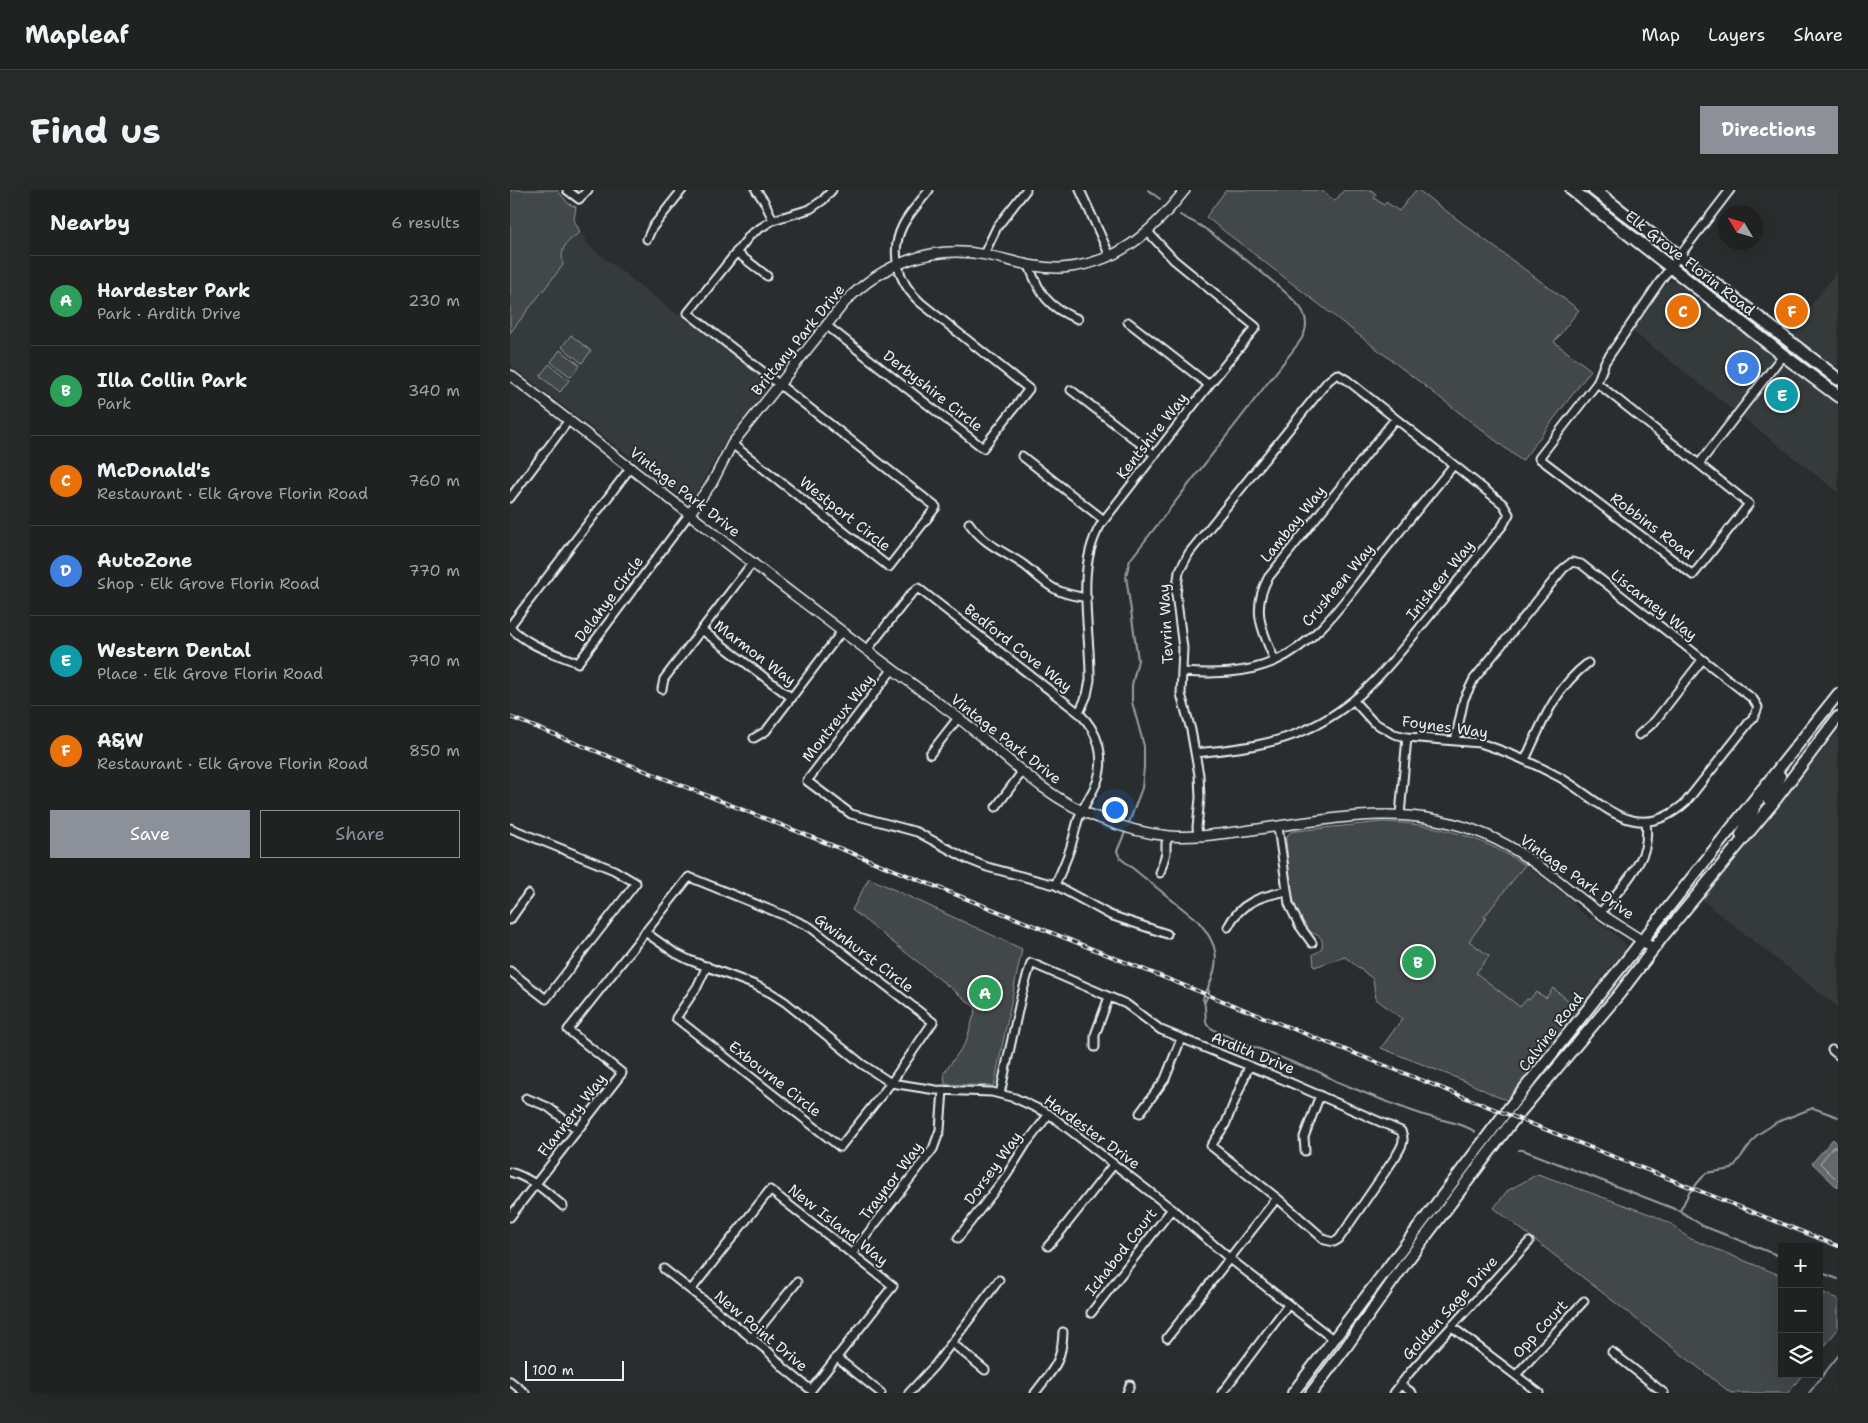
<!DOCTYPE html>
<html lang="en">
<head>
<meta charset="utf-8">
<style>
  body { margin:0; font-family:"Shantell Sans",sans-serif; background:#282a2a; color:#f1f3f6 }
  .controls { position:absolute; right:15px; bottom:15px; display:grid; overflow:hidden; border-radius:0px; box-shadow:0 5px 20px #0002 }
  .controls button { width:45px; height:45px; display:grid; place-items:center; padding:0; border:0; border-bottom:1px solid #3d3f40; background:#202222; color:#f1f3f6; font:25px sans-serif }
  .compass { position:absolute; left:1208px; top:15px; width:45px; height:45px; border-radius:50%; background:#202222; box-shadow:0 5px 20px #0002; rotate:308deg }
  .scale { position:absolute; left:15px; bottom:12px; width:99px; box-sizing:border-box; padding-left:5px; border:2px solid #e8f1f8; border-top:0; font-size:14px; line-height:18px; white-space:nowrap; color:#e8f1f8; -webkit-text-stroke:4px #2a2d2e; paint-order:stroke }
  .you { position:absolute; left:604px; top:619px; width:18px; height:18px; margin:-12px; border:4px solid #fff; border-radius:50%; background:#1a73e8; box-shadow:0 0 0 8px #1a73e833 }
  .badge { display:grid; place-items:center; width:32px; height:32px; border-radius:50%; background:#8c9099; color:#fff; font-size:16px; font-weight:700 }
  .pin { position:absolute; translate:-50% -50%; border:2px solid #fff; box-shadow:0 1px 5px #0006 }
  .list { margin:0; padding:0; list-style:none }
  h2 { display:flex; justify-content:space-between; align-items:center; height:65px; margin:0; padding:0 20px; font-size:21px }
  h2 small { font-size:16px; font-weight:400; color:#a2a4a5 }
  .list li { display:grid; grid-template-columns:32px 1fr auto; gap:15px; align-items:center; box-sizing:border-box; height:90px; padding:0 20px; border-top:1px solid #3d3f40 }
  .list b { display:block; font-size:19px; white-space:nowrap }
  .list p { margin:0; font-size:16px; white-space:nowrap; color:#a2a4a5 }
  .list em { font-size:16px; font-style:normal; color:#a2a4a5 }
  .actions { display:flex; gap:10px; padding:15px 20px }
  .actions a { flex:1; padding:11px 0; border:1px solid #8c9099; border-radius:0px; text-align:center; font-size:18px; color:#8c9099 }
  .actions .main { background:#8c9099; color:#fff }
  .icon { flex:none; width:28px; height:28px; fill:none; stroke:currentColor; stroke-width:2; stroke-linecap:round; stroke-linejoin:round }
  .map { position:relative; flex:none; width:1328px; height:1203px; overflow:hidden; border-radius:0px }
  header { display:flex; align-items:center; gap:30px; box-sizing:border-box; height:70px; padding:0 25px; background:#202222; border-bottom:1px solid #3d3f40 }
  header strong { font-size:24px }
  nav { display:flex; gap:28px; margin-inline-start:auto; font-size:18px }
  .intro { display:flex; align-items:center; justify-content:space-between; box-sizing:border-box; height:120px; padding:0 30px }
  h1 { margin:0; font-size:35px }
  .button { padding:12px 22px; border-radius:0px; background:#8c9099; color:#fff; font-size:18px; font-weight:700 }
  main { display:flex; gap:30px; padding:0 30px }
  aside { flex:1; background:#202222; border-radius:0px; box-shadow:0 5px 20px #0002 }
  .map>svg:first-child { display:block }
</style>
</head>
<body>
<header>
<strong>Mapleaf</strong>
<nav><a>Map</a><a>Layers</a><a>Share</a></nav>
</header>
<div class="intro"><h1>Find us</h1><a class="button">Directions</a></div>
<main>
<aside>
<h2>Nearby<small>6 results</small></h2>
<ul class="list">
<li><span class="badge" style="background:#2e9e5b">A</span><div><b>Hardester Park</b><p>Park · Ardith Drive</p></div><em>230 m</em></li>
<li><span class="badge" style="background:#2e9e5b">B</span><div><b>Illa Collin Park</b><p>Park</p></div><em>340 m</em></li>
<li><span class="badge" style="background:#e8710a">C</span><div><b>McDonald's</b><p>Restaurant · Elk Grove Florin Road</p></div><em>760 m</em></li>
<li><span class="badge" style="background:#3f7fe0">D</span><div><b>AutoZone</b><p>Shop · Elk Grove Florin Road</p></div><em>770 m</em></li>
<li><span class="badge" style="background:#0f9aa8">E</span><div><b>Western Dental</b><p>Place · Elk Grove Florin Road</p></div><em>790 m</em></li>
<li><span class="badge" style="background:#e8710a">F</span><div><b>A&amp;W</b><p>Restaurant · Elk Grove Florin Road</p></div><em>850 m</em></li>
</ul>
<div class="actions"><a class="main">Save</a><a>Share</a></div>
</aside>
<div class="map">
<svg width="1328" height="1203" viewBox="0 0 1328 1203">
  <rect width="100%" height="100%" fill="#2a2d2e"/>
  <filter id="ink" filterUnits="userSpaceOnUse"><feTurbulence type="fractalNoise" baseFrequency=".02" numOctaves="2"/><feDisplacementMap in="SourceGraphic" scale="10" xChannelSelector="R" yChannelSelector="G"/><feConvolveMatrix kernelMatrix="1 2 1 2 8 2 1 2 1" color-interpolation-filters="sRGB"/></filter>
  <g filter="url(#ink)">
    <!-- built -->
    <path fill="#363a3b" d="M 70,42 L 80,57 L 168,125 L 172,124 L 176,131 L 188,136 L 258,193 L 256,200 L 213,255 L 190,297 L 181,308 L 173,307 L 0,175 L 0,143 L 53,75 L 52,66 L 55,53 Z
      M 1328,80 L 1328,178 L 1281,142 Z
      M 1161,91 L 1167,92 L 1183,106 L 1328,215 L 1328,302 L 1122,141 L 1135,124 L 1153,96 Z
      M 1328,541 L 1328,817 L 1194,712 L 1193,709 L 1235,657 L 1249,643 L 1264,623 L 1285,591 L 1307,568 Z
      M 1015,675 L 1062,710 L 1066,718 L 1079,728 L 1085,729 L 1113,751 L 1116,756 L 1115,763 L 1100,777 L 1078,805 L 1070,820 L 1043,799 L 1036,809 L 1027,802 L 1010,817 L 966,783 L 958,751 L 975,728 L 974,727 Z"/>
    <!-- green -->
    <path fill="#424648" stroke="#959ca0" d="M 0,0 L 47,0 L 59,14 L 66,17 L 64,30 L 70,42 C 56,53 50,56 53,75 L 0,143 Z
      M 716,0 L 811,0 L 825,11 L 834,0 L 861,0 L 866,4 L 864,8 L 874,15 L 876,12 L 889,21 L 906,0 L 908,0 L 1069,120 L 1044,152 L 1081,180 L 1012,271 L 696,27 Z
      M 61,145 L 81,161 L 72,173 L 52,157 Z
      M 50,160 L 70,175 L 61,187 L 41,172 Z
      M 39,174 L 59,190 L 50,202 L 30,186 Z
      M 872,632 C 924,633 971,646 1015,675 L 974,727 L 976,728 L 959,751 L 979,766 L 966,783 L 1010,817 L 1017,809 L 1019,810 L 1026,802 L 1036,808 L 1043,798 L 1070,820 L 1007,901 L 1005,900 L 998,910 L 988,907 L 957,892 L 871,858 L 892,829 L 866,809 L 863,789 L 835,767 L 804,777 L 803,764 C 809,762 814,759 812,751 C 811,745 805,745 801,742 C 797,739 794,734 791,730 C 779,706 779,676 776,651 C 777,644 779,642 785,641 Z
      M 359,688 L 512,759 L 484,896 L 435,894 L 434,883 L 456,852 L 466,818 L 342,720 Z
      M 1028,984 L 1145,1026 L 1161,1034 L 1179,1048 L 1272,1086 L 1272,1184 L 1293,1184 L 1278,1203 L 1221,1203 L 984,1018 L 997,1001 Z
      M 1309,1101 L 1328,1109 L 1328,1139 L 1309,1163 Z"/>
    <!-- water -->
    <path fill="#63686b" stroke="#989fa3" d="M 1323,949 L 1328,954 L 1328,998 L 1302,973 Z"/>
    <g fill="none" stroke-linecap="round" stroke-linejoin="round">
      <!-- shore -->
      <path stroke="#b3bac0" stroke-width="1" d="M 1328,957 L 1323,957 L 1310,973 L 1328,991"/>
      <!-- stream -->
      <path stroke="#989fa3" stroke-width="2" d="M 638,0 L 650,9
        M 618,635 L 632,598 L 634,577 L 634,556 L 622,512 L 622,495 L 628,470 L 616,386 L 620,370 L 788,154 C 796,144 799,134 793,122 C 787,107 714,53 697,40 C 689,34 679,30 670,25
        M 616,640 L 607,661 L 610,668 L 688,731 C 708,754 711,770 698,798 C 696,802 694,804 693,809 C 697,817 694,826 697,835 L 707,842 L 797,878 C 809,880 817,887 828,892 C 855,903 883,915 911,924 C 927,930 952,932 965,942
        M 695,812 L 699,802 L 698,798
        M 1009,960 L 1013,960 L 1170,1021
        M 1272,1067 L 1193,1036 L 1170,1021 L 1179,1003 L 1196,983 L 1222,979 L 1247,945 L 1267,932 L 1303,918 L 1328,927
        M 1309,1082 L 1328,1089
        M 1299,1203 L 1328,1166"/>
      <defs>
        <path id="minor" d="M 57,0 L 69,9 L 78,0
          M 246,0 L 254,11 L 263,30
          M 570,0 L 600,66
          M 137,49 L 142,38 L 172,0
          M 226,62 L 257,86
          M 474,64 L 487,37 L 516,0
          M 519,76 C 530,104 538,118 568,129
          M 618,132 L 699,195
          M 316,135 L 473,258 L 519,199 L 411,113 C 388,93 379,62 393,35 C 400,22 411,11 419,0
          M 1087,193 L 1239,314 L 1183,385 L 1029,268 L 1087,193 L 1095,172 L 1151,90 L 1220,0
          M 561,200 L 645,265
          M 222,254 L 379,377 L 426,317 L 178,123 L 241,44 L 263,30 L 300,19 L 313,10 L 322,0
          M 512,266 L 594,330
          M 1189,274 L 1273,165
          M 0,308 L 59,230
          M 459,333 C 474,355 494,361 514,375 C 525,383 534,394 547,400 C 557,405 567,406 577,408
          M 0,436 L 121,277
          M 0,437 C 18,456 44,463 68,473 L 180,323
          M 192,440 L 282,508
          M 357,460 L 400,405 L 408,398 L 569,523 C 588,541 596,567 587,592 C 582,604 574,615 569,627 C 566,636 564,646 561,656 C 557,669 551,682 545,695
          M 765,471 C 752,440 741,420 758,388 L 885,229
          M 382,480 L 297,591 L 341,624 L 407,642 L 457,669 L 477,677 L 545,695 L 600,725 L 657,744
          M 672,482 C 705,484 735,484 765,471 C 808,452 834,411 862,376 C 889,342 916,309 943,276
          M 152,499 L 154,489 L 243,372
          M 844,511 L 863,532 L 884,544 L 897,547 L 970,553 C 998,562 1025,574 1051,588 C 1093,613 1127,657 1176,612 L 1245,525 L 1248,517 L 1243,509 L 1071,374 L 1062,372 L 1053,379 L 964,489 L 954,509 L 945,551
          M 569,523 L 577,505 L 580,490 C 581,440 563,372 594,330 L 699,195 L 746,137 L 664,70 L 638,42
          M 1129,545 L 1145,531 L 1192,470
          M 244,548 L 256,541 L 332,441
          M 686,563 C 722,559 759,556 793,541 C 849,517 880,475 916,430 C 942,398 968,366 993,335 L 999,324 L 993,314 L 837,190 L 827,184 L 818,191 L 679,363 L 669,382 L 666,404 L 673,458 L 671,504 L 681,540 L 689,585 L 690,608 L 687,637 L 688,646
          M 420,564 L 448,528
          M 1015,570 C 1032,533 1045,498 1078,473
          M 486,617 L 512,582
          M 890,625 L 897,547
          M 768,637 L 779,714 L 789,735 L 802,753
          M 0,638 L 104,680 L 126,693 L 36,809 L 0,781
          M 650,683 L 656,663 L 656,653 L 659,646
          M 1090,723 C 1105,705 1129,680 1135,658 C 1137,649 1137,640 1136,631
          M 0,730 L 18,704
          M 718,737 C 730,712 752,706 777,701
          M 135,742 L 165,763 L 179,770 L 245,795 L 261,803 L 275,812 L 352,874 L 381,893 L 426,900 L 482,902 L 505,908 L 539,924 L 662,1019 L 719,1068 L 824,1150
          M 585,857 L 585,845 L 599,807
          M 1322,860 L 1328,865
          M 490,904 L 511,807 L 521,773 L 616,814 L 651,840 L 774,890 L 891,941 C 896,951 891,957 886,966 L 829,1049 L 824,1052 L 815,1050 L 767,1008 L 701,956 L 715,935 L 739,876
          M 16,908 L 38,917 L 68,940
          M 630,923 L 655,889 L 671,849
          M 795,961 L 794,947 L 810,905
          M 0,982 C 21,988 37,1002 53,1016
          M 0,1027 L 112,883 L 58,840 L 179,687 L 278,727 L 300,737 L 423,832 L 381,893 L 330,957 L 166,828 L 187,797 L 197,776
          M 448,1048 L 496,986 L 516,954 L 539,924
          M 538,1056 L 548,1045 L 604,974
          M 342,1064 L 423,959 L 430,940 L 433,900
          M 154,1079 L 258,1161 L 274,1178 L 301,1200 L 383,1096 L 260,1000 L 181,1100
          M 581,1123 L 662,1019
          M 942,1137 L 1029,1203
          M 657,1148 L 767,1008
          M 241,1149 L 287,1092
          M 442,1153 L 475,1180
          M 1102,1162 L 1154,1203
          M 326,1167 L 371,1203
          M 1006,1185 L 1074,1111
          M 0,1191 L 15,1203
          M 890,1194 L 902,1203
          M 399,1203 L 425,1175 L 489,1090
          M 525,1203 C 543,1179 552,1173 553,1142
          M 617,1203 L 620,1195
          M 712,1203 L 778,1115
          M 884,1203 L 900,1182 L 1019,1052"/>
        <path id="tertiary" d="M 0,185 C 147,298 292,414 442,523 C 490,559 531,607 589,628 C 611,637 636,644 660,646 C 684,648 710,644 734,641 C 797,633 863,617 927,630 C 959,636 992,650 1019,669 C 1045,686 1068,708 1094,726 C 1110,737 1128,747 1144,759
          M 180,323 L 202,293 L 222,254 L 335,112 C 373,73 423,54 476,65 C 502,70 524,79 551,78 C 608,74 641,43 675,0"/>
        <path id="secondary" d="M 1263,613 L 1258,609 L 1258,606 L 1270,586
          M 1231,645 L 1249,609
          M 783,1203 L 995,923 L 1328,504
          M 801,1203 L 836,1157 L 897,1071 L 1005,928 L 1110,803 L 1154,745 L 1263,613 L 1328,527"/>
        <path id="primary" d="M 1062,0 L 1273,165 L 1328,206
          M 1084,0 L 1328,189"/>
      </defs>
      <!-- minor casing -->
      <use href="#minor" stroke="#e8f1f8" stroke-width="11"/>
      <!-- tertiary casing -->
      <use href="#tertiary" stroke="#e8f1f8" stroke-width="12"/>
      <!-- secondary casing -->
      <use href="#secondary" stroke="#e8f1f8" stroke-width="14"/>
      <!-- primary casing -->
      <use href="#primary" stroke="#e8f1f8" stroke-width="15"/>
      <!-- minor -->
      <use href="#minor" stroke="#2a2d2e" stroke-width="7"/>
      <!-- tertiary -->
      <use href="#tertiary" stroke="#2a2d2e" stroke-width="9"/>
      <!-- secondary -->
      <use href="#secondary" stroke="#2a2d2e" stroke-width="10"/>
      <!-- primary -->
      <use href="#primary" stroke="#2a2d2e" stroke-width="11"/>
      <defs>
        <path id="rail" d="M 0,527 L 1328,1056"/>
      </defs>
      <!-- rail casing -->
      <use href="#rail" stroke="#e8f1f8" stroke-width="4"/>
      <!-- rail -->
      <use href="#rail" stroke="#2a2d2e" stroke-width="2" stroke-dasharray="5.5" stroke-linecap="butt"/>
    </g>
  </g>
  <g text-anchor="middle" dominant-baseline="central" stroke-width="4" stroke-linejoin="round" paint-order="stroke">
    <!-- street labels -->
    <g font-size="15" fill="#e8f1f8" stroke="#2a2d2e">
      <text transform="translate(1180 73) rotate(38)">Elk Grove Florin Road</text>
      <text transform="translate(288 150) rotate(-51)">Brittany Park Drive</text>
      <text transform="translate(423 201) rotate(38)">Derbyshire Circle</text>
      <text transform="translate(642 246) rotate(-52)">Kentshire Way</text>
      <text transform="translate(175 302) rotate(38)">Vintage Park Drive</text>
      <text transform="translate(335 324) rotate(38)">Westport Circle</text>
      <text transform="translate(783 334) rotate(-51)">Lambay Way</text>
      <text transform="translate(1142 336) rotate(37)">Robbins Road</text>
      <text transform="translate(930 390) rotate(-51)">Inisheer Way</text>
      <text transform="translate(828 395) rotate(-50)">Crusheen Way</text>
      <text transform="translate(99 409) rotate(-53)">Delahye Circle</text>
      <text transform="translate(1144 415) rotate(38)">Liscarney Way</text>
      <text transform="translate(656 434) rotate(-93)">Tevrin Way</text>
      <text transform="translate(508 458) rotate(38)">Bedford Cove Way</text>
      <text transform="translate(245 463) rotate(37)">Marmon Way</text>
      <text transform="translate(328 528) rotate(-52)">Montreux Way</text>
      <text transform="translate(935 537) rotate(8)">Foynes Way</text>
      <text transform="translate(496 549) rotate(38)">Vintage Park Drive</text>
      <text transform="translate(1067 687) rotate(35)">Vintage Park Drive</text>
      <text transform="translate(354 763) rotate(37)">Gwinhurst Circle</text>
      <text transform="translate(1041 842) rotate(-52)">Calvine Road</text>
      <text transform="translate(743 863) rotate(22)">Ardith Drive</text>
      <text transform="translate(265 889) rotate(38)">Exbourne Circle</text>
      <text transform="translate(62 925) rotate(-52)">Flannery Way</text>
      <text transform="translate(582 942) rotate(36)">Hardester Drive</text>
      <text transform="translate(483 978) rotate(-54)">Dorsey Way</text>
      <text transform="translate(381 991) rotate(-53)">Traynor Way</text>
      <text transform="translate(328 1035) rotate(38)">New Island Way</text>
      <text transform="translate(611 1062) rotate(-52)">Ichabod Court</text>
      <text transform="translate(940 1118) rotate(-48)">Golden Sage Drive</text>
      <text transform="translate(1030 1139) rotate(-47)">Opp Court</text>
      <text transform="translate(251 1141) rotate(40)">New Point Drive</text>
    </g>
  </g>
</svg>
<div class="controls">
<button>+</button>
<button>−</button>
<button><svg class="icon" aria-label="layers" viewBox="0 0 24 24"><path d="M12 4l9 5-9 5-9-5zM3 14l9 5 9-5"/></svg></button>
</div>
<svg class="compass" viewBox="-18 -18 36 36"><path d="M0-13l5 13h-10z" fill="#e53935"/><path d="M0 13l5-13h-10z" fill="#a2a4a5"/></svg>
<div class="scale">100 m</div>
<div class="you"></div>
<div class="pin badge" style="left:475px;top:803px;background:#2e9e5b">A</div>
<div class="pin badge" style="left:908px;top:772px;background:#2e9e5b">B</div>
<div class="pin badge" style="left:1173px;top:121px;background:#e8710a">C</div>
<div class="pin badge" style="left:1233px;top:178px;background:#3f7fe0">D</div>
<div class="pin badge" style="left:1272px;top:205px;background:#0f9aa8">E</div>
<div class="pin badge" style="left:1282px;top:121px;background:#e8710a">F</div>
</div>
</main>
</body>
</html>
